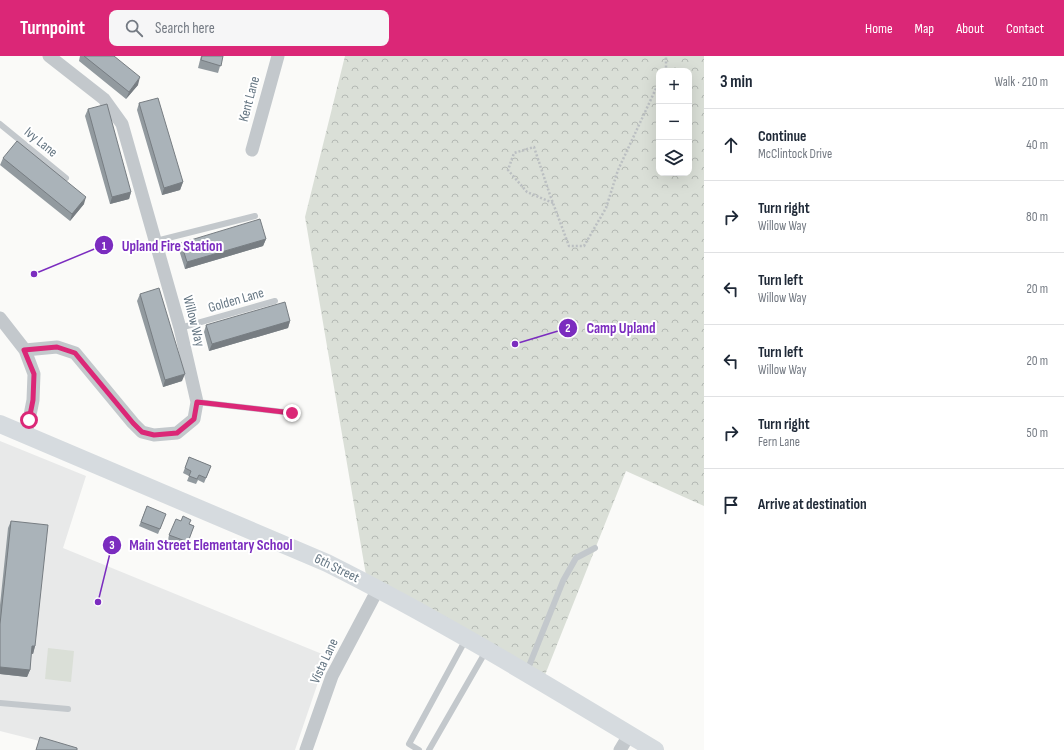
<!DOCTYPE html>
<html lang="en">
<head>
<meta charset="utf-8">
<style>
  body { margin:0; font-family:"Sofia Sans Condensed",sans-serif; background:#f6f6f7; color:#1f2937 }
  .controls { position:absolute; right:12px; top:12px; display:grid; overflow:hidden; border-radius:8px; box-shadow:0 4px 16px #0002 }
  .controls button { width:36px; height:36px; display:grid; place-items:center; padding:0; border:0; border-bottom:1px solid #e0e1e3; background:#fff; color:#1f2937; font:20px sans-serif }
  .stop { position:absolute; width:12px; height:12px; margin:-9px; border:3px solid #db2777; border-radius:50%; background:#fff }
  .stop.end { background:#db2777; border-color:#fff; box-shadow:0 1px 4px #0008 }
  .list { margin:0; padding:0; list-style:none }
  h2 { display:flex; justify-content:space-between; align-items:center; height:52px; margin:0; padding:0 16px; font-size:17px }
  h2 small { font-size:13px; font-weight:400; color:#747a83 }
  .list li { display:grid; grid-template-columns:26px 1fr auto; gap:12px; align-items:center; box-sizing:border-box; height:72px; padding:0 16px; border-top:1px solid #e0e1e3 }
  .list b { display:block; font-size:15px; white-space:nowrap }
  .list p { margin:0; font-size:13px; white-space:nowrap; color:#747a83 }
  .list em { font-size:13px; font-style:normal; color:#747a83 }
  .icon { flex:none; width:22px; height:22px; fill:none; stroke:currentColor; stroke-width:2; stroke-linecap:round; stroke-linejoin:round }
  .map { position:relative; flex:none; width:704px; height:694px; overflow:hidden }
  header { display:flex; align-items:center; gap:24px; box-sizing:border-box; height:56px; padding:0 20px; background:#db2777; color:#fff }
  header strong { font-size:19px }
  nav { display:flex; gap:22px; margin-inline-start:auto; font-size:14px }
  .search { width:280px; height:36px; background:#f6f6f7; display:flex; align-items:center; gap:10px; box-sizing:border-box; padding:0 14px; border-radius:8px; color:#747a83; font-size:15px }
  main { display:flex }
  aside { flex:1; background:#fff }
  .map>svg:first-child { display:block }
</style>
</head>
<body>
<header>
<strong>Turnpoint</strong>
<div class="search"><svg class="icon" aria-label="search" viewBox="0 0 24 24"><circle cx="10" cy="10" r="6"/><path d="M15 15l6 6"/></svg>Search here</div>
<nav><a>Home</a><a>Map</a><a>About</a><a>Contact</a></nav>
</header>
<main>
<div class="map">
<svg width="704" height="694" viewBox="0 0 704 694">
  <defs>
    <pattern id="park-crowns" width="20" height="18" patternUnits="userSpaceOnUse"><rect width="20" height="18" fill="#dadfd7"/><path d="M2 6a3 3 0 1 1 6 0M12 15a3 3 0 1 1 6 0" fill="none" stroke="#b4b9b4"/></pattern>
  </defs>
  <rect width="100%" height="100%" fill="#fafaf8"/>
  <!-- built -->
  <path fill="#e8e9e9" d="M 0,385 L 86,420 L 63,492 L 327,600 L 295,694 L 75,694 L 0,675 Z"/>
  <!-- green -->
  <path fill="#dadfd7" d="M 48,592 L 74,595 L 71,626 L 45,623 Z"/>
  <!-- park -->
  <path fill="url(#park-crowns)" fill-rule="evenodd" d="M 345,0 L 704,0 L 704,450 L 626,415 L 541,629 L 366,519 L 305,161 ZM 659,15 L 689,15 L 689,117 L 659,117 Z"/>
  <g fill="none" stroke-linecap="round" stroke-linejoin="round">
    <!-- path -->
    <path stroke="#bbbfc2" stroke-width="2.5" stroke-dasharray="2 2" stroke-linecap="butt" d="M 664,15 L 666,12 L 666,0
      M 553,147 L 527,136 L 508,114 L 514,97 L 534,91 L 550,139 L 569,190 L 584,190 L 606,152 L 618,114 L 659,26"/>
    <!-- lane -->
    <path stroke="#c3c8cc" stroke-width="6" d="M 0,68 L 66,122
      M 156,185 L 255,160
      M 180,272 L 275,245
      M 197,346 L 292,357
      M 527,615 L 563,525 L 576,502 L 595,492
      M 0,647 L 68,653
      M 419,694 L 409,688 L 466,583
      M 429,694 L 486,595"/>
    <!-- street -->
    <path stroke="#c3c8cc" stroke-width="13" d="M 252,94 L 278,0
      M 0,262 L 25,294 L 34,318 L 33,344 L 26,379
      M 25,294 L 57,291 L 75,297 L 133,367 L 142,376 L 154,379 L 177,377 L 194,363 L 197,346 L 180,272 L 122,68 L 104,43 L 49,0
      M 306,694 L 332,620 L 378,533
      M 620,694 L 629,679"/>
    <!-- secondary -->
    <path stroke="#d6dbdf" stroke-width="18" d="M 0,368 L 327,507 C 439,563 547,629 655,694"/>
  </g>
  <!-- wall -->
  <path fill="#929a9f" d="M 80,0 L 114,0 L 138,29 L 126,43 L 79,5 Z
    M 201,0 L 223,0 L 218,17 L 198,12 Z
    M 139,47 L 183,126 L 180,134 L 162,139 L 137,54 Z
    M 88,53 L 131,136 L 129,143 L 110,148 L 85,60 Z
    M 3,102 L 84,148 L 70,165 L 0,109 Z
    M 266,183 L 263,190 L 185,213 L 179,194 L 181,187 Z
    M 140,238 L 182,325 L 163,331 L 137,245 Z
    M 290,265 L 288,272 L 209,295 L 204,276 L 206,269 Z
    M 189,401 L 211,410 L 204,427 L 198,424 L 196,428 L 187,425 L 189,420 L 183,417 Z
    M 147,450 L 164,463 L 158,478 L 139,470 Z
    M 11,465 L 35,590 L 33,598 L 31,597 L 30,614 L 27,621 L 0,618 L 0,549 L 8,472 Z
    M 190,468 L 194,470 L 186,491 L 168,484 L 169,479 Z"/>
  <!-- shaded-wall -->
  <path fill="#777d82" d="M 140,21 L 138,29 L 126,43 L 129,36 Z
    M 183,126 L 180,134 L 162,139 L 164,132 Z
    M 131,136 L 129,143 L 110,148 L 112,141 Z
    M 86,141 L 84,148 L 70,165 L 72,158 Z
    M 266,183 L 263,190 L 185,213 L 187,206 Z
    M 290,265 L 288,272 L 209,295 L 212,288 Z
    M 185,318 L 182,325 L 163,331 L 165,324 Z
    M 32,590 L 35,590 L 33,598 L 30,597 Z
    M 0,611 L 30,614 L 27,621 L 0,618 Z"/>
  <!-- building -->
  <path fill="#aab3b9" stroke="#777d82" d="M 84,0 L 114,0 L 140,21 L 129,36 Z
    M 202,0 L 223,0 L 221,10 L 201,4 Z
    M 158,42 L 183,126 L 164,132 L 139,47 Z
    M 107,48 L 131,136 L 112,141 L 88,53 Z
    M 17,85 L 86,141 L 72,158 L 3,102 Z
    M 260,163 L 266,183 L 187,206 L 181,187 Z
    M 159,232 L 185,318 L 165,324 L 140,238 Z
    M 285,246 L 290,265 L 212,288 L 206,269 Z
    M 189,401 L 211,410 L 206,422 L 199,419 L 197,423 L 189,420 L 191,415 L 185,412 Z
    M 147,450 L 166,458 L 160,473 L 141,466 Z
    M 183,460 L 191,464 L 189,468 L 194,470 L 188,486 L 169,479 L 176,463 L 181,465 Z
    M 11,465 L 48,469 L 35,590 L 32,590 L 30,614 L 0,611 L 0,568 Z
    M 40,681 L 77,692 L 77,694 L 36,694 Z"/>
  <g fill="none" stroke-linecap="round" stroke-linejoin="round">
    <!-- route -->
    <path stroke="#db2777" stroke-width="5" d="M 29,364 L 33,344 L 34,318 L 24,294 L 57,291 L 75,297 L 133,367 L 142,376 L 154,379 L 177,377 L 194,363 L 197,346 L 292,357"/>
  </g>
  <g text-anchor="middle" dominant-baseline="central" stroke-width="4" stroke-linejoin="round" paint-order="stroke">
    <!-- street labels -->
    <g font-size="14" fill="#657683" stroke="#fff">
      <text transform="translate(249 43) rotate(-75)">Kent Lane</text>
      <text transform="translate(41 86) rotate(39)">Ivy Lane</text>
      <text transform="translate(236 244) rotate(-16)">Golden Lane</text>
      <text transform="translate(194 265) rotate(76)">Willow Way</text>
      <text transform="translate(337 512) rotate(26)">6th Street</text>
      <text transform="translate(324 605) rotate(-65)">Vista Lane</text>
    </g>
  </g>
  <!-- callouts -->
  <path fill="none" stroke="#7b2cbf" stroke-width="1.5" d="M34 218L104 189M515 288L568 272M98 546L112 489"/>
  <g fill="#7b2cbf" stroke="#fff" stroke-width="1.5">
    <circle cx="34" cy="218" r="4"/>
    <circle cx="515" cy="288" r="4"/>
    <circle cx="98" cy="546" r="4"/>
    <circle cx="104" cy="189" r="10"/>
    <circle cx="568" cy="272" r="10"/>
    <circle cx="112" cy="489" r="10"/>
  </g>
  <g font-size="12" text-anchor="middle" font-weight="bold" fill="#fff">
    <text x="104" y="194">1</text>
    <text x="568" y="276">2</text>
    <text x="112" y="493">3</text>
  </g>
  <g font-size="15" text-anchor="middle" font-weight="bold" fill="#7b2cbf" stroke="#fff" stroke-width="4" stroke-linejoin="round" paint-order="stroke">
    <text x="172" y="195">Upland Fire Station</text>
    <text x="621" y="277">Camp Upland</text>
    <text x="211" y="494">Main Street Elementary School</text>
  </g>
</svg>
<div class="controls">
<button>+</button>
<button>−</button>
<button><svg class="icon" aria-label="layers" viewBox="0 0 24 24"><path d="M12 4l9 5-9 5-9-5zM3 14l9 5 9-5"/></svg></button>
</div>
<div class="stop" style="left:29px;top:364px"></div>
<div class="stop end" style="left:292px;top:357px"></div>
</div>
<aside>
<h2>3 min<small>Walk · 210 m</small></h2>
<ul class="list">
<li><svg class="icon" aria-label="ahead" viewBox="0 0 24 24"><path d="M12 20V5M6 11l6-6 6 6"/></svg><div><b>Continue</b><p>McClintock Drive</p></div><em>40 m</em></li>
<li><svg class="icon" aria-label="right" viewBox="0 0 24 24"><path d="M7 20v-9h11M14 6l5 5-5 5"/></svg><div><b>Turn right</b><p>Willow Way</p></div><em>80 m</em></li>
<li><svg class="icon" aria-label="left" viewBox="0 0 24 24"><path d="M17 20v-9H6M10 6l-5 5 5 5"/></svg><div><b>Turn left</b><p>Willow Way</p></div><em>20 m</em></li>
<li><svg class="icon" aria-label="left" viewBox="0 0 24 24"><path d="M17 20v-9H6M10 6l-5 5 5 5"/></svg><div><b>Turn left</b><p>Willow Way</p></div><em>20 m</em></li>
<li><svg class="icon" aria-label="right" viewBox="0 0 24 24"><path d="M7 20v-9h11M14 6l5 5-5 5"/></svg><div><b>Turn right</b><p>Fern Lane</p></div><em>50 m</em></li>
<li><svg class="icon" aria-label="arrive" viewBox="0 0 24 24"><path d="M6 21V4h12l-3 4 3 4H6"/></svg><div><b>Arrive at destination</b></div></li>
</ul>
</aside>
</main>
</body>
</html>
